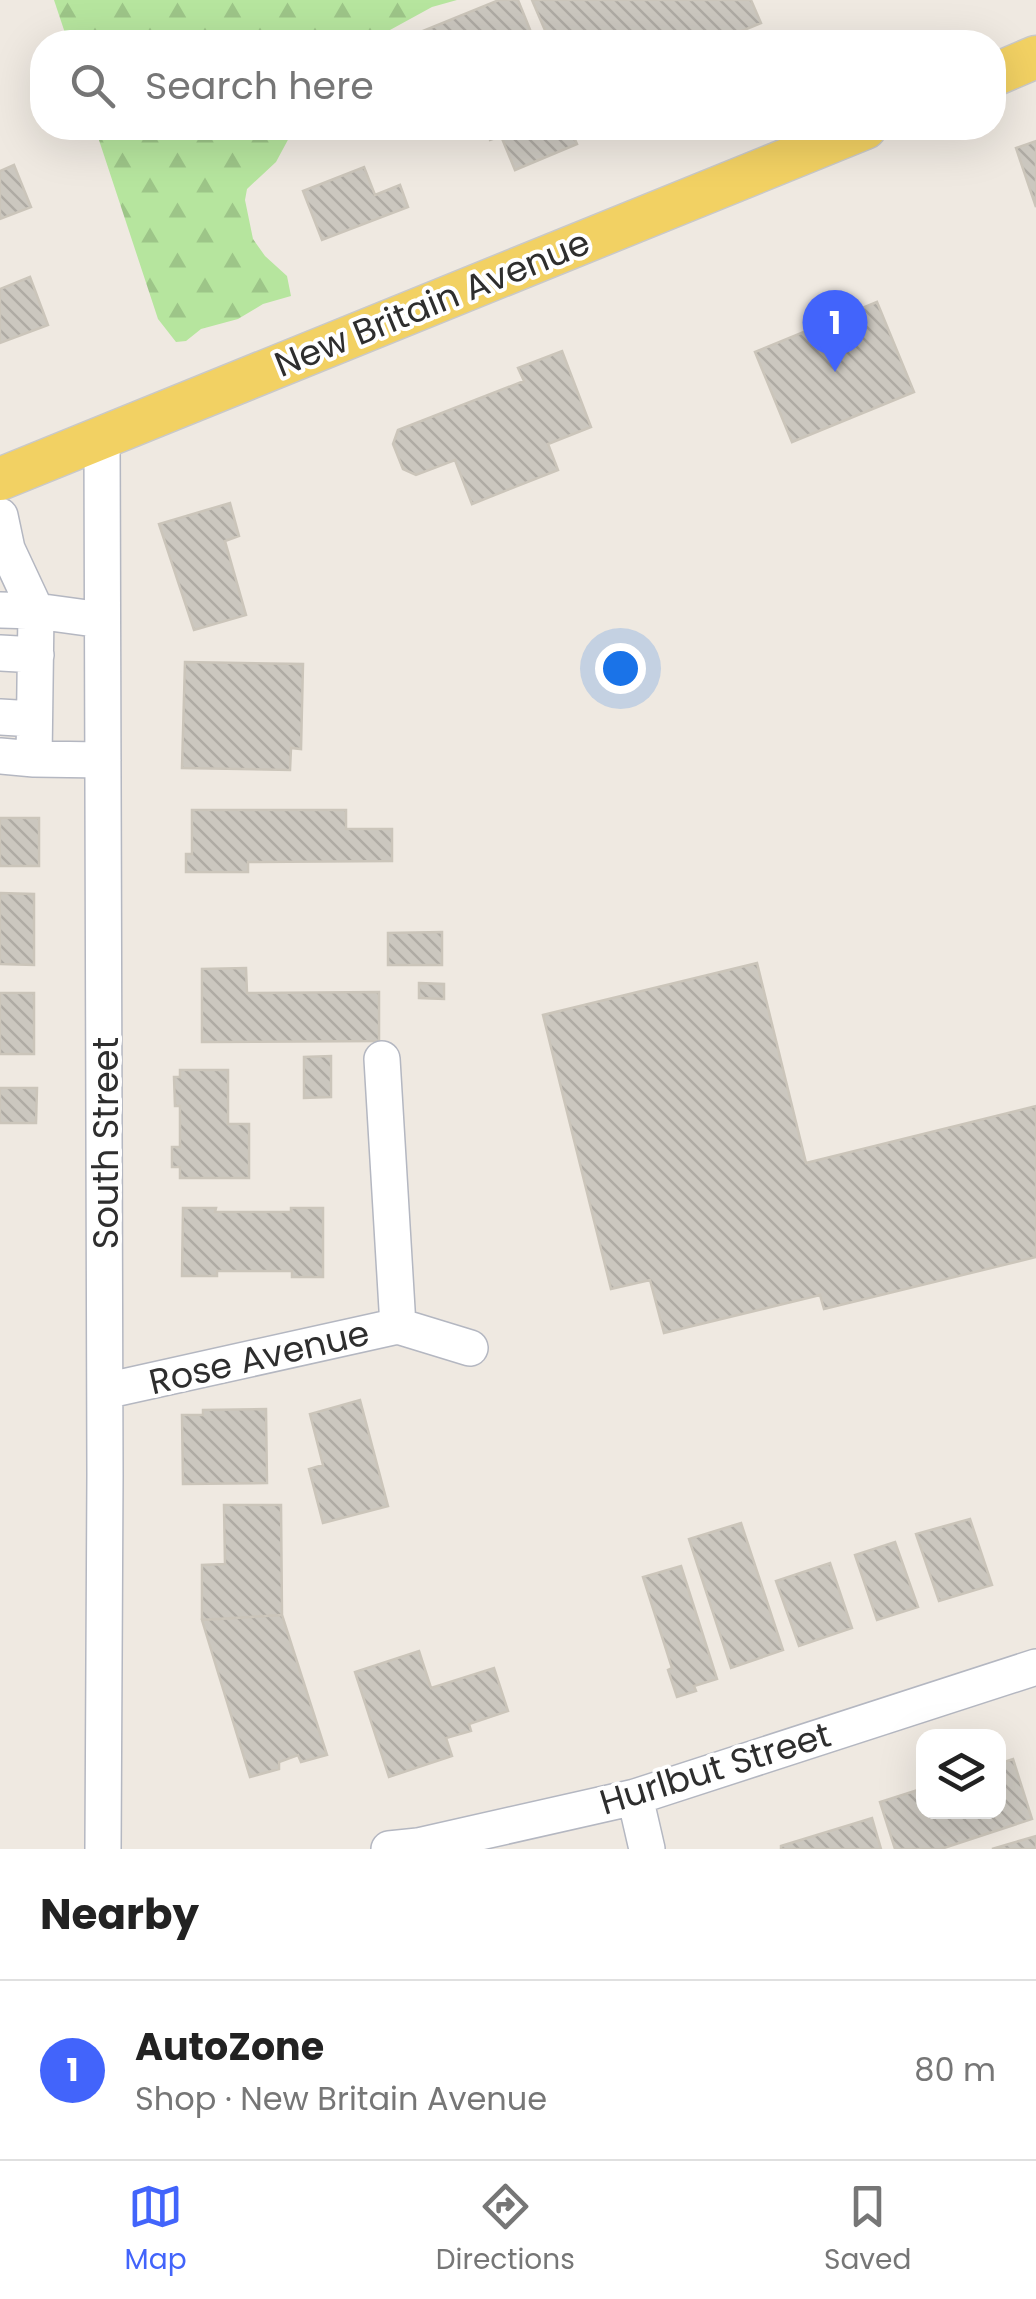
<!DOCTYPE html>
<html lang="en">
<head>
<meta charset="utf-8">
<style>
  body { margin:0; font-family:Poppins,sans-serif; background:#f6f6f6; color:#222 }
  .controls { position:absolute; right:30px; bottom:30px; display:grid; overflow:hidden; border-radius:20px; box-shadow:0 10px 40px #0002 }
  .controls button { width:90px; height:90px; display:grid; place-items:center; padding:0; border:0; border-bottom:2px solid #e0e0e0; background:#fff; color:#222; font:50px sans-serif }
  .you { position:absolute; left:620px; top:668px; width:35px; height:35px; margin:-25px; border:8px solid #fff; border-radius:50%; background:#1a73e8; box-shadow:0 0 0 15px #1a73e833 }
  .badge { display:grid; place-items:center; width:65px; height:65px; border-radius:50%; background:#4264fb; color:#fff; font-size:32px; font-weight:700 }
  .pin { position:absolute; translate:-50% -82px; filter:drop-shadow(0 2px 5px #0008) }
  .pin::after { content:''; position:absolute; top:52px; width:35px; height:30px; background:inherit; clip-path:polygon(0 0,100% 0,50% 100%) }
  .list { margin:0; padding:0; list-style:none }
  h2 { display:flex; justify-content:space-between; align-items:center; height:130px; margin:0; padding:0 40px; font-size:42px }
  h2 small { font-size:32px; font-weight:400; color:#767676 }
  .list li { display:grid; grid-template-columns:65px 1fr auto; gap:30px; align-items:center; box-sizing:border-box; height:180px; padding:0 40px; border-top:2px solid #e0e0e0 }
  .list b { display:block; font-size:38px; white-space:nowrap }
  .list p { margin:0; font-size:32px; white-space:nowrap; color:#767676 }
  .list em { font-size:32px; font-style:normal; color:#767676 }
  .icon { flex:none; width:55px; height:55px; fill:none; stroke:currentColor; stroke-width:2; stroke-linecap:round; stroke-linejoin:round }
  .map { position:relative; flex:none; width:1036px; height:1849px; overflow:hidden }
  .search { position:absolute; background:#fff; box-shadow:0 10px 40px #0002; left:30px; right:30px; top:30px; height:110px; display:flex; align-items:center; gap:25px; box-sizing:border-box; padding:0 35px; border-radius:40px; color:#767676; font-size:38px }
  .sheet { height:310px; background:#fff }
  nav { display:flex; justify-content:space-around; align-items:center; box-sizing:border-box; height:140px; border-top:2px solid #e0e0e0; background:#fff; font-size:28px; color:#767676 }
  nav a { display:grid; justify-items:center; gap:5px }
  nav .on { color:#4264fb }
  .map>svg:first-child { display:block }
</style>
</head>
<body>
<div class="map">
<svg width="1036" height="1849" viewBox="0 0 1036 1849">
  <defs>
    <pattern id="forest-firs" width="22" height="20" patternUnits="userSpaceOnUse" patternTransform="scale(2.5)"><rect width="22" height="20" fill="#b6e59e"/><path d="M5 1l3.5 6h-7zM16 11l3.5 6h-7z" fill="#9dc588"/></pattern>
    <pattern id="building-back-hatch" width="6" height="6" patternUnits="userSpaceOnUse" patternTransform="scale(2.5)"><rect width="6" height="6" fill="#cbc7bf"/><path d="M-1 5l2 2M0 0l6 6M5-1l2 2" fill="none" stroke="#afaba4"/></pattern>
  </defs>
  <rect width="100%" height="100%" fill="#efe9e1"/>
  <!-- forest -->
  <path fill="url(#forest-firs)" d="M 54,0 L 457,0 L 432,7 L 390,30 L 324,42 L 68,42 Z
    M 95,128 L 305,128 L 290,136 L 276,162 L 247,189 L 245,200 L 253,239 L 265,256 L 287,276 L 291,296 L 263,304 L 238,319 L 201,329 L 186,341 L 176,342 L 158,319 Z"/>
  <!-- building -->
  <path fill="url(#building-back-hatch)" stroke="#cbc5ba" stroke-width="2.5" d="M 499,0 L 518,0 L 535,42 L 396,42 Z
    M 532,0 L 751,0 L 761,23 L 715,42 L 550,42 Z
    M 485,128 L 570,128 L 577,144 L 515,170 L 501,136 L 490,140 Z
    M 1036,141 L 1036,207 L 1016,148 Z
    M 14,165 L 31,207 L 0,219 L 0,171 Z
    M 364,167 L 375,195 L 400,185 L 408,207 L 322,240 L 303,191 Z
    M 30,277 L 48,325 L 0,343 L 0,289 Z
    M 877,302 L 914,392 L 792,442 L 755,352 Z
    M 562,351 L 591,427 L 548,444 L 558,470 L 472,504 L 455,460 L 416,475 L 403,469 L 393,444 L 398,430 L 524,381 L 518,368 Z
    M 230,503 L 239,536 L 225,541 L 246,615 L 194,630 L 159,524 Z
    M 185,662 L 303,664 L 301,749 L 291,748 L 290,770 L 182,768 Z
    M 192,810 L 346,810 L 346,829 L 392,829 L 392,861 L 248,862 L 248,872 L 186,872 L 186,854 L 192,854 Z
    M 0,818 L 39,818 L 39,866 L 0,866 Z
    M 0,893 L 34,894 L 34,965 L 0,964 Z
    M 442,932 L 442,965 L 388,965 L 388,933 Z
    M 757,963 L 806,1163 L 1036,1106 L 1036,1257 L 824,1309 L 820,1295 L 664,1333 L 650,1280 L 611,1289 L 543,1015 Z
    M 246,968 L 247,993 L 379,992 L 379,1041 L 202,1042 L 202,969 Z
    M 419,983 L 444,984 L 444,999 L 419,998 Z
    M 0,993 L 34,993 L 34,1054 L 0,1054 Z
    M 331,1056 L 331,1097 L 304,1098 L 304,1057 Z
    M 180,1070 L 228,1070 L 228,1124 L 249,1124 L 249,1178 L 180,1178 L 180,1167 L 172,1167 L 172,1147 L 180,1147 L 180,1106 L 175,1106 L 174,1077 L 180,1077 Z
    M 0,1088 L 37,1088 L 36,1123 L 0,1123 Z
    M 183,1208 L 216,1208 L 215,1212 L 291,1212 L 291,1208 L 323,1208 L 323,1277 L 292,1277 L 292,1271 L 217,1271 L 217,1276 L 182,1276 Z
    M 360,1400 L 388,1506 L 323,1523 L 309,1469 L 323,1465 L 310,1414 Z
    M 266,1409 L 267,1483 L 183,1484 L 182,1415 L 203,1415 L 203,1410 Z
    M 224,1505 L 281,1505 L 282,1615 L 202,1620 L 202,1565 L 225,1564 Z
    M 970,1519 L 992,1585 L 939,1601 L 916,1534 Z
    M 741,1523 L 783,1650 L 731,1668 L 689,1539 Z
    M 895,1542 L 918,1607 L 877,1620 L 855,1555 Z
    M 830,1563 L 852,1628 L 799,1646 L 776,1581 Z
    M 681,1566 L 717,1679 L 694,1686 L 696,1691 L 677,1697 L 668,1670 L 672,1668 L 643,1577 Z
    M 282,1615 L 327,1755 L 301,1762 L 298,1755 L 279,1762 L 279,1769 L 250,1777 L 202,1620 Z
    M 419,1651 L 431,1688 L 494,1668 L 508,1711 L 469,1724 L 471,1731 L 446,1738 L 452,1756 L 389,1777 L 355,1672 Z
    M 1013,1759 L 1032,1819 L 941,1849 L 895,1849 L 880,1802 L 924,1788 L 924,1812 L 998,1812 L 998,1764 Z
    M 872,1818 L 881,1849 L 781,1849 L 781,1846 Z
    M 1036,1836 L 1036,1849 L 992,1849 Z"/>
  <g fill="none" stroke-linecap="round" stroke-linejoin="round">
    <defs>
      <path id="minor" d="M 102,438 L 105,1475 L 103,1849
        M 0,516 L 7,549 L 0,552
        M 0,610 L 36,611 L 7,549
        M 102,620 L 36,611 L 34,759 L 103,760
        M 0,653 L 36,655
        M 0,717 L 34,719
        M 0,756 L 34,759
        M 382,1059 L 398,1326
        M 105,1391 L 398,1326 L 470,1348
        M 635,1797 L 647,1849
        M 389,1849 L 418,1846 L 635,1797 L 1036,1667"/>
      <path id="major" d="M 994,75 L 1036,57
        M 0,479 L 865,128"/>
    </defs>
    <!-- minor casing -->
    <use href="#minor" stroke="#b4b7c1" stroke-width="38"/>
    <!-- major casing -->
    <use href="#major" stroke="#c9c9c9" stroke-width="45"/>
    <!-- minor -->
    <use href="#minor" stroke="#fff" stroke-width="35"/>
    <!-- major -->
    <use href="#major" stroke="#f2d163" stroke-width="42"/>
  </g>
  <g text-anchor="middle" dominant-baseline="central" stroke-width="8" stroke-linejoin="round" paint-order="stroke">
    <!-- street labels -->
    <g font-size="35" fill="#2e2e2e" stroke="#fff">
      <text transform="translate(432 303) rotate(-22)">New Britain Avenue</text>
      <text transform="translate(105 1143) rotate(-90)">South Street</text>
      <text transform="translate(259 1357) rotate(-13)">Rose Avenue</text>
      <text transform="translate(715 1768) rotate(-17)">Hurlbut Street</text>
    </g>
  </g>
</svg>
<div class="controls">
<button><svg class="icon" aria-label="layers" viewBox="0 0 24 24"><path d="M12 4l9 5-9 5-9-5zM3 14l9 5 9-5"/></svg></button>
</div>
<div class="you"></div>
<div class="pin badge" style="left:835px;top:372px">1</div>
<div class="search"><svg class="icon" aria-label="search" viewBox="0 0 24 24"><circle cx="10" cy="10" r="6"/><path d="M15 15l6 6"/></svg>Search here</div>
</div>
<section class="sheet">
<h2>Nearby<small></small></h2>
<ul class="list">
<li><span class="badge">1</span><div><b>AutoZone</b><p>Shop · New Britain Avenue</p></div><em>80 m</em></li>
</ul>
</section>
<nav>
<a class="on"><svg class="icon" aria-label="map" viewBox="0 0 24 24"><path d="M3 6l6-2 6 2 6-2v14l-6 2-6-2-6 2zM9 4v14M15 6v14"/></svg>Map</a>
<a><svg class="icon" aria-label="directions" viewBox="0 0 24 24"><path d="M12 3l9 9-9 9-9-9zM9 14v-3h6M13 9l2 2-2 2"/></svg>Directions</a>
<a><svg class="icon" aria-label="saved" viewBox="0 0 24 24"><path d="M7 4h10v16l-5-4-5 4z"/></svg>Saved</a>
</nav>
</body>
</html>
